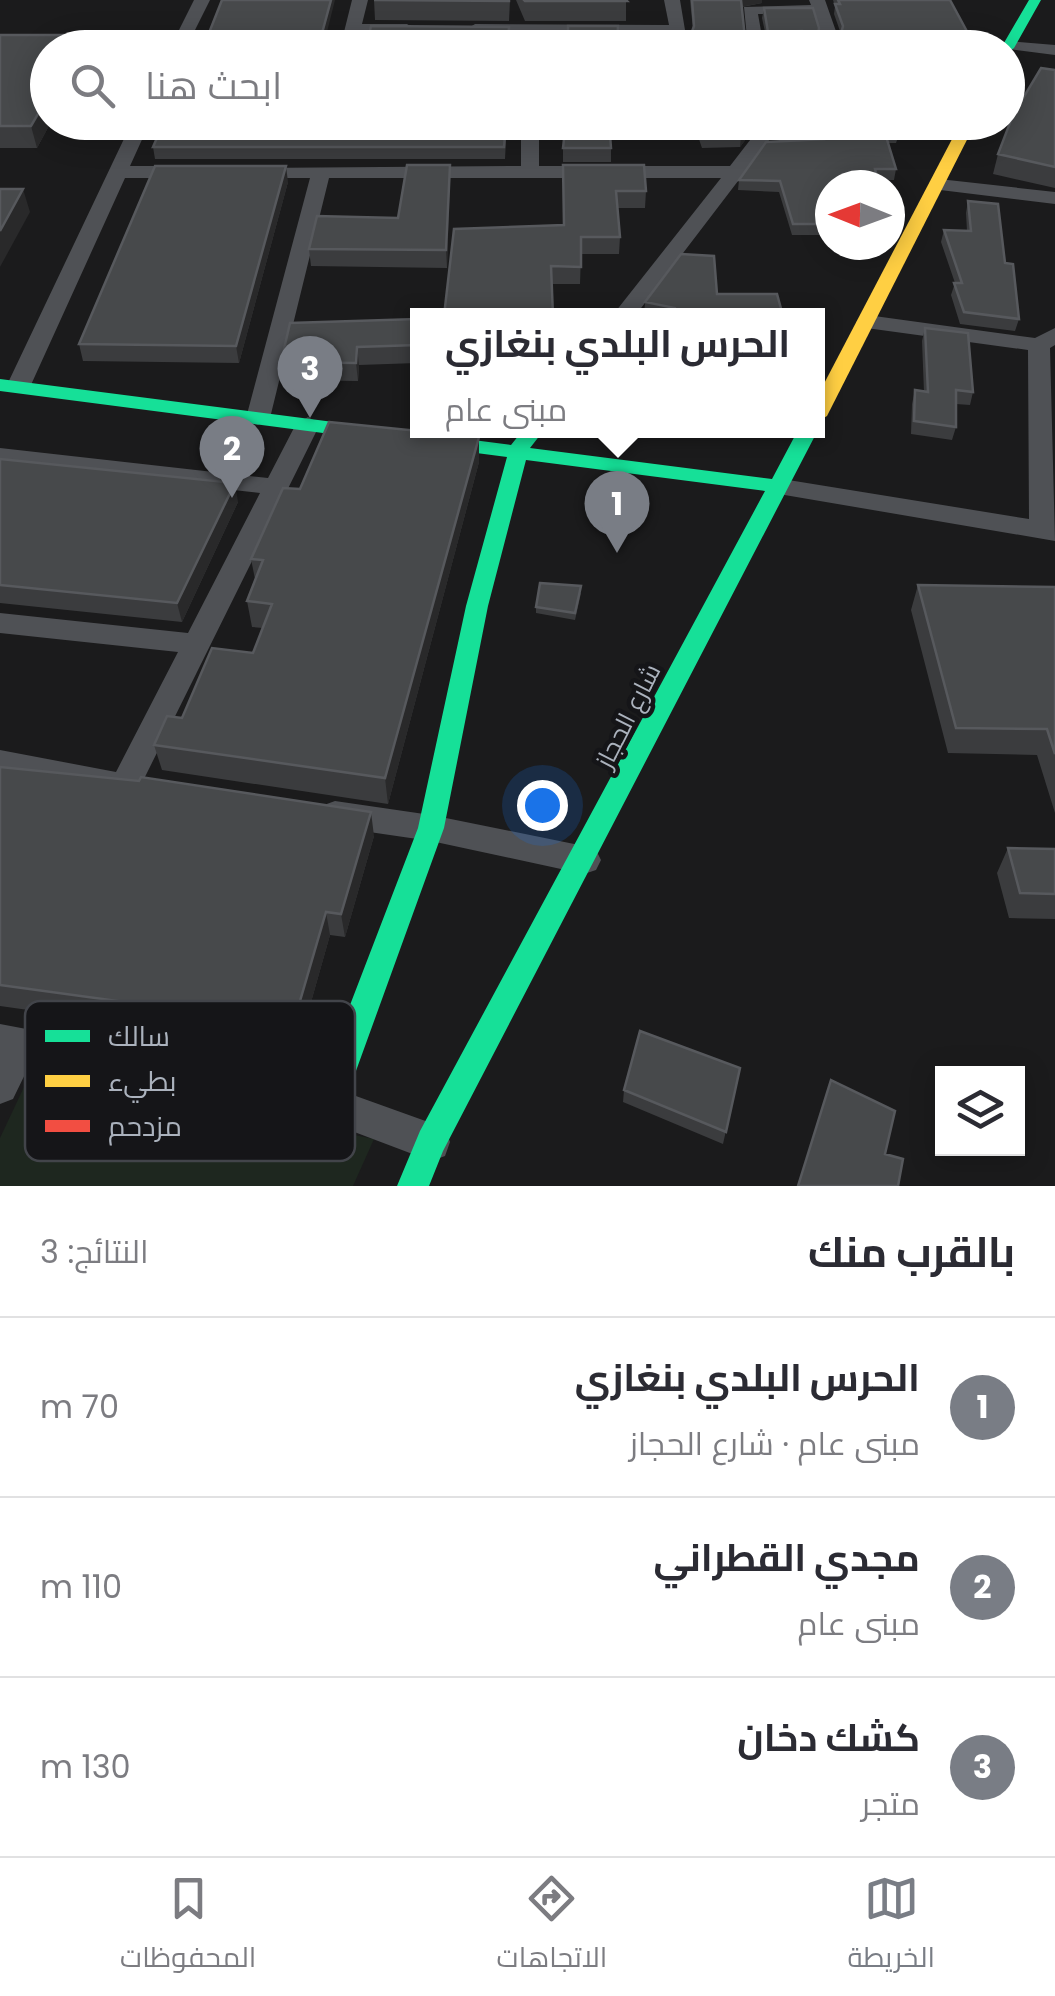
<!DOCTYPE html>
<html lang="ar">
<head>
<meta charset="utf-8">
<style>
  body { margin:0; font-family:Poppins,Cairo,sans-serif; background:#f7f7f7; color:#2b2b33; direction:rtl }
  .controls { position:absolute; right:30px; bottom:30px; display:grid; overflow:hidden; border-radius:0px; box-shadow:0 5px 25px #0003 }
  .controls button { width:90px; height:90px; display:grid; place-items:center; padding:0; border:0; border-bottom:2px solid #e1e1e2; background:#fff; color:#2b2b33; font:50px sans-serif }
  .compass { position:absolute; left:815px; top:170px; width:90px; height:90px; border-radius:50%; background:#fff; box-shadow:0 5px 25px #0003; rotate:271deg }
  .you { position:absolute; left:542px; top:805px; width:35px; height:35px; margin:-25px; border:8px solid #fff; border-radius:50%; background:#1a73e8; box-shadow:0 0 0 15px #1a73e833 }
  .badge { display:grid; place-items:center; width:65px; height:65px; border-radius:50%; background:#797d85; color:#fff; font-size:32px; font-weight:700 }
  .pin { position:absolute; translate:-50% -82px; filter:drop-shadow(0 2px 5px #0008) }
  .pin::after { content:''; position:absolute; top:52px; width:35px; height:30px; background:inherit; clip-path:polygon(0 0,100% 0,50% 100%) }
  .popup { position:absolute; left:410px; top:308px; width:415px; height:130px; box-sizing:border-box; display:grid; place-content:center; border-radius:0px; background:#fff; filter:drop-shadow(0 2px 8px #0005); font-size:32px; white-space:nowrap; color:#7c7c81 }
  .popup b { font-size:38px; color:#2b2b33 }
  .popup::after { content:''; position:absolute; left:50%; top:100%; margin-left:-20px; border:20px solid transparent; border-top-color:#fff }
  .list { margin:0; padding:0; list-style:none }
  h2 { display:flex; justify-content:space-between; align-items:center; height:130px; margin:0; padding:0 40px; font-size:42px }
  h2 small { font-size:32px; font-weight:400; color:#7c7c81 }
  .list li { display:grid; grid-template-columns:65px 1fr auto; gap:30px; align-items:center; box-sizing:border-box; height:180px; padding:0 40px; border-top:2px solid #e1e1e2 }
  .list b { display:block; font-size:38px; white-space:nowrap }
  .list p { margin:0; font-size:32px; white-space:nowrap; color:#7c7c81 }
  .list em { font-size:32px; font-style:normal; color:#7c7c81 }
  .icon { flex:none; width:55px; height:55px; fill:none; stroke:currentColor; stroke-width:2; stroke-linecap:round; stroke-linejoin:round }
  .map { position:relative; flex:none; width:1055px; height:1186px; overflow:hidden; direction:ltr }
  .search { position:absolute; background:#fff; box-shadow:0 5px 25px #0003; left:30px; right:30px; top:30px; height:110px; display:flex; align-items:center; gap:25px; box-sizing:border-box; padding:0 35px; border-radius:55px; color:#7c7c81; font-size:38px }
  .sheet { height:670px; background:#fff }
  nav { display:flex; justify-content:space-around; align-items:center; box-sizing:border-box; height:140px; border-top:2px solid #e1e1e2; background:#fff; font-size:28px; color:#7c7c81 }
  nav a { display:grid; justify-items:center; gap:5px }
  nav .on { color:#797d85 }
  .map>svg:first-child { display:block }
</style>
</head>
<body>
<div class="map">
<svg width="1055" height="1186" viewBox="0 0 1055 1186">
  <rect width="100%" height="100%" fill="#1b1b1c"/>
  <!-- green -->
  <path fill="#1e271f" d="M 32,1070 L 374,1139 L 353,1186 L 0,1186 L 0,1138 Z"/>
  <g fill="none" stroke-linecap="round" stroke-linejoin="round">
    <!-- street -->
    <path fill="#4f5155" fill-rule="evenodd" d="M 194,0 L 210,0 L 186,48 L 170,48 Z
      M 352,0 L 368,0 L 362,24 L 407,24 L 415,29 L 407,34 L 360,34 L 356,48 L 340,48 Z
      M 664,0 L 680,0 L 688,48 L 674,48 L 671,35 L 475,34 L 467,29 L 475,24 L 669,25 Z
      M 809,0 L 825,0 L 838,37 L 835,48 L 819,48 L 822,37 L 814,14 L 758,14 L 764,48 L 748,48 L 744,7 L 811,5 Z
      M 1008,41 L 1055,45 L 1055,55 L 1001,48 Z
      M 132,122 L 150,122 L 130,166 L 190,166 L 199,172 L 190,178 L 125,178 L 30,387 L 26,392 L 10,392 L 6,387 Z
      M 521,122 L 539,122 L 539,166 L 730,166 L 764,122 L 783,122 L 635,316 L 612,316 L 721,178 L 329,178 L 270,418 L 258,425 L 250,423 L 246,418 L 310,178 L 253,178 L 244,172 L 246,168 L 521,166 Z
      M 939,179 L 1055,192 L 1055,204 L 932,189 L 929,185 Z
      M 867,315 L 1035,338 L 1055,328 L 1055,345 L 1050,348 L 1055,541 L 767,492 L 763,486 L 776,478 L 1029,519 L 1028,350 L 859,327 L 856,322 Z
      M 308,417 L 320,424 L 137,793 L 126,797 L 113,790 L 105,792 L 0,774 L 0,750 L 116,772 L 178,652 L 0,633 L 0,613 L 188,633 L 260,493 L 0,464 L 0,448 L 268,478 L 296,424 Z
      M 335,801 L 431,815 L 584,846 L 596,850 L 601,860 L 596,870 L 584,874 L 431,841 L 335,827 L 324,823 L 319,814 L 324,805 Z
      M 0,1024 L 328,1086 L 445,1128 L 450,1142 L 445,1156 L 431,1161 L 328,1122 L 30,1064 L 13,1099 L 0,1104 Z"/>
    <!-- fast -->
    <path fill="#16e098" fill-rule="evenodd" d="M 1029,0 L 1041,0 L 1014,48 L 1008,52 L 1008,48 L 1001,48 Z
      M 0,379 L 511,445 L 523,430 L 544,430 L 530,448 L 772,479 L 798,430 L 818,430 L 443,1151 L 429,1186 L 397,1186 L 420,1131 L 765,491 L 526,460 L 488,606 L 444,828 L 344,1104 L 339,1115 L 328,1119 L 317,1115 L 312,1104 L 418,828 L 466,606 L 507,457 L 0,391 Z"/>
    <!-- slow -->
    <path fill="#ffcf43" fill-rule="evenodd" d="M 961,122 L 976,122 L 827,416 L 817,422 L 817,397 Z"/>
  </g>
  <!-- wall -->
  <path fill="#3b3c3e" d="M 374,0 L 510,0 L 509,21 L 375,20 Z
    M 516,0 L 626,0 L 626,21 L 525,21 Z
    M 690,0 L 762,0 L 762,3 L 742,7 L 745,38 L 744,48 L 689,48 L 693,30 Z
    M 833,0 L 950,0 L 968,47 L 804,48 L 800,41 L 767,41 L 762,18 L 764,8 L 818,41 L 839,41 L 841,34 L 834,14 L 835,6 Z
    M 509,27 L 509,48 L 366,48 Z
    M 0,35 L 48,122 L 51,122 L 37,148 L 0,148 Z
    M 1055,70 L 1055,188 L 993,174 L 998,154 Z
    M 164,122 L 507,122 L 505,159 L 155,159 L 153,147 Z
    M 693,122 L 745,122 L 746,139 L 740,147 L 702,148 Z
    M 815,122 L 904,122 L 905,126 L 903,137 L 898,137 L 896,143 L 888,143 L 896,169 L 894,180 L 878,180 L 830,185 L 830,235 L 792,235 L 779,192 L 738,190 L 739,180 L 820,139 Z
    M 563,148 L 611,148 L 611,162 L 563,162 Z
    M 450,165 L 447,268 L 311,266 L 309,249 L 398,218 Z
    M 563,165 L 646,191 L 645,208 L 617,208 L 620,237 L 619,254 L 581,254 L 580,284 L 552,284 L 444,316 L 563,225 Z
    M 288,182 L 239,363 L 83,361 L 79,344 Z
    M 968,201 L 1005,263 L 1019,319 L 1015,331 L 960,324 L 951,295 L 955,283 L 941,242 L 944,230 L 967,231 L 966,213 Z
    M 717,294 L 783,316 L 644,316 L 645,302 Z
    M 417,319 L 417,363 L 359,365 L 358,381 L 284,380 L 281,362 Z
    M 925,328 L 973,392 L 970,405 L 956,404 L 956,427 L 952,440 L 911,434 L 912,404 L 915,390 L 924,392 L 922,341 Z
    M 635,430 L 699,430 L 698,435 L 635,435 Z
    M 479,437 L 479,462 L 388,804 L 162,770 L 154,745 L 253,653 L 263,628 L 252,627 L 247,601 L 255,579 L 251,559 L 300,489 Z
    M 0,459 L 238,502 L 182,622 L 0,603 Z
    M 918,585 L 1055,587 L 1055,813 L 1037,755 L 948,753 L 911,610 Z
    M 581,593 L 575,620 L 536,613 L 536,607 Z
    M 0,767 L 374,836 L 345,937 L 330,935 L 298,1048 L 0,1006 Z
    M 1008,848 L 1055,849 L 1055,919 L 1009,918 L 997,873 Z
    M 740,1068 L 723,1144 L 623,1102 L 624,1090 Z"/>
  <!-- shaded-wall -->
  <path fill="#29292a" d="M 331,0 L 335,0 L 323,48 L 318,48 Z
    M 741,0 L 762,0 L 762,3 L 740,7 Z
    M 83,35 L 85,48 L 75,48 Z
    M 970,37 L 968,47 L 948,48 L 950,40 Z
    M 48,97 L 48,122 L 51,122 L 37,148 L 31,126 Z
    M 747,129 L 746,139 L 740,147 L 741,136 Z
    M 450,165 L 450,182 L 447,268 L 446,250 Z
    M 286,166 L 288,182 L 239,363 L 236,346 Z
    M 23,189 L 30,212 L 0,267 L 0,231 Z
    M 357,347 L 359,365 L 358,381 L 356,363 Z
    M 479,437 L 479,462 L 388,804 L 385,778 Z
    M 235,483 L 238,502 L 182,622 L 177,603 Z
    M 371,812 L 374,836 L 345,937 L 341,914 Z
    M 326,912 L 330,935 L 298,1048 L 293,1025 Z"/>
  <!-- building -->
  <path fill="#47494b" stroke="#57595d" stroke-width="2.5" d="M 222,0 L 331,0 L 318,48 L 208,48 L 213,38 L 207,38 Z
    M 374,0 L 509,0 L 509,1 Z
    M 524,0 L 626,0 L 627,1 L 525,1 Z
    M 692,0 L 741,0 L 745,38 L 737,38 L 740,48 L 691,48 L 689,40 L 694,26 Z
    M 838,0 L 950,0 L 970,37 L 950,40 L 955,48 L 810,48 L 802,31 L 768,32 L 764,8 L 813,8 L 819,28 L 817,41 L 839,41 L 843,26 L 835,4 L 840,4 Z
    M 371,26 L 509,27 L 508,46 L 455,48 L 455,43 L 415,44 L 413,48 L 366,48 Z
    M 568,26 L 618,26 L 617,48 L 568,48 Z
    M 0,35 L 83,35 L 75,48 L 48,48 L 48,97 L 31,126 L 0,126 Z
    M 1041,68 L 1055,70 L 1055,167 L 998,154 L 1013,115 Z
    M 164,122 L 506,122 L 504,147 L 153,147 Z
    M 566,122 L 609,122 L 611,148 L 563,148 Z
    M 698,122 L 745,122 L 747,129 L 741,136 L 703,137 Z
    M 819,122 L 904,122 L 905,126 L 896,126 L 898,133 L 885,133 L 896,169 L 875,169 L 879,185 L 830,185 L 830,224 L 793,224 L 780,181 L 739,180 L 766,142 L 824,139 Z
    M 407,165 L 450,165 L 446,250 L 309,249 L 317,216 L 398,218 Z
    M 563,165 L 644,165 L 646,191 L 616,191 L 620,237 L 581,237 L 581,267 L 551,266 L 553,316 L 444,316 L 454,229 L 564,225 Z
    M 155,166 L 286,166 L 236,346 L 79,344 Z
    M 0,189 L 23,189 L 0,231 Z
    M 968,201 L 998,204 L 1005,263 L 1013,264 L 1019,319 L 964,312 L 954,283 L 962,283 L 944,230 L 971,231 Z
    M 681,254 L 714,256 L 717,294 L 777,294 L 783,316 L 677,316 L 675,308 L 645,302 Z
    M 417,319 L 417,345 L 357,347 L 356,363 L 281,362 L 290,323 Z
    M 925,328 L 968,333 L 973,392 L 956,390 L 956,427 L 914,421 L 915,390 L 928,392 Z
    M 329,422 L 479,437 L 385,778 L 154,745 L 167,716 L 182,718 L 212,648 L 253,653 L 272,604 L 247,601 L 263,560 L 251,559 L 283,488 L 300,489 Z
    M 0,459 L 235,483 L 177,603 L 0,585 Z
    M 540,583 L 581,586 L 575,613 L 536,607 Z
    M 918,585 L 1055,587 L 1055,754 L 1047,729 L 956,728 Z
    M 0,767 L 139,781 L 141,777 L 371,812 L 341,914 L 326,912 L 293,1025 L 0,985 Z
    M 1008,848 L 1055,849 L 1055,894 L 1020,893 Z
    M 640,1031 L 740,1068 L 726,1132 L 624,1090 Z
    M 831,1080 L 895,1111 L 885,1154 L 903,1159 L 898,1186 L 798,1186 Z"/>
  <g text-anchor="middle" dominant-baseline="central" stroke-width="9" stroke-linejoin="round" paint-order="stroke">
    <!-- street labels -->
    <g font-size="25" fill="#abb2bd" stroke="#151518">
      <text transform="translate(628 716) rotate(-63)">شارع الحجاز</text>
    </g>
  </g>
  <!-- legend -->
  <rect x="25" y="1001" width="330" height="160" rx="15" fill="#151518" stroke="#42444a" stroke-width="2.5"/>
  <rect x="45" y="1030" width="45" height="12" fill="#16e098"/>
  <rect x="45" y="1075" width="45" height="12" fill="#ffcf43"/>
  <rect x="45" y="1120" width="45" height="12" fill="#f24e42"/>
  <g font-size="28" fill="#abb2bd">
    <text x="108" y="1046">سالك</text>
    <text x="108" y="1091">بطيء</text>
    <text x="108" y="1136">مزدحم</text>
  </g>
</svg>
<div class="controls">
<button><svg class="icon" aria-label="layers" viewBox="0 0 24 24"><path d="M12 4l9 5-9 5-9-5zM3 14l9 5 9-5"/></svg></button>
</div>
<svg class="compass" viewBox="-18 -18 36 36"><path d="M0-13l5 13h-10z" fill="#e53935"/><path d="M0 13l5-13h-10z" fill="#7c7c81"/></svg>
<div class="you"></div>
<div class="pin badge" style="left:617px;top:553px">1</div>
<div class="popup"><b>الحرس البلدي بنغازي</b>مبنى عام</div>
<div class="pin badge" style="left:232px;top:498px">2</div>
<div class="pin badge" style="left:310px;top:418px">3</div>
<div class="search"><svg class="icon" aria-label="search" viewBox="0 0 24 24"><circle cx="10" cy="10" r="6"/><path d="M15 15l6 6"/></svg>ابحث هنا</div>
</div>
<section class="sheet">
<h2>بالقرب منك<small>النتائج: 3</small></h2>
<ul class="list">
<li><span class="badge">1</span><div><b>الحرس البلدي بنغازي</b><p>مبنى عام · شارع الحجاز</p></div><em>70 m</em></li>
<li><span class="badge">2</span><div><b>مجدي القطراني</b><p>مبنى عام</p></div><em>110 m</em></li>
<li><span class="badge">3</span><div><b>كشك دخان</b><p>متجر</p></div><em>130 m</em></li>
</ul>
</section>
<nav>
<a class="on"><svg class="icon" aria-label="map" viewBox="0 0 24 24"><path d="M3 6l6-2 6 2 6-2v14l-6 2-6-2-6 2zM9 4v14M15 6v14"/></svg>الخريطة</a>
<a><svg class="icon" aria-label="directions" viewBox="0 0 24 24"><path d="M12 3l9 9-9 9-9-9zM9 14v-3h6M13 9l2 2-2 2"/></svg>الاتجاهات</a>
<a><svg class="icon" aria-label="saved" viewBox="0 0 24 24"><path d="M7 4h10v16l-5-4-5 4z"/></svg>المحفوظات</a>
</nav>
</body>
</html>
